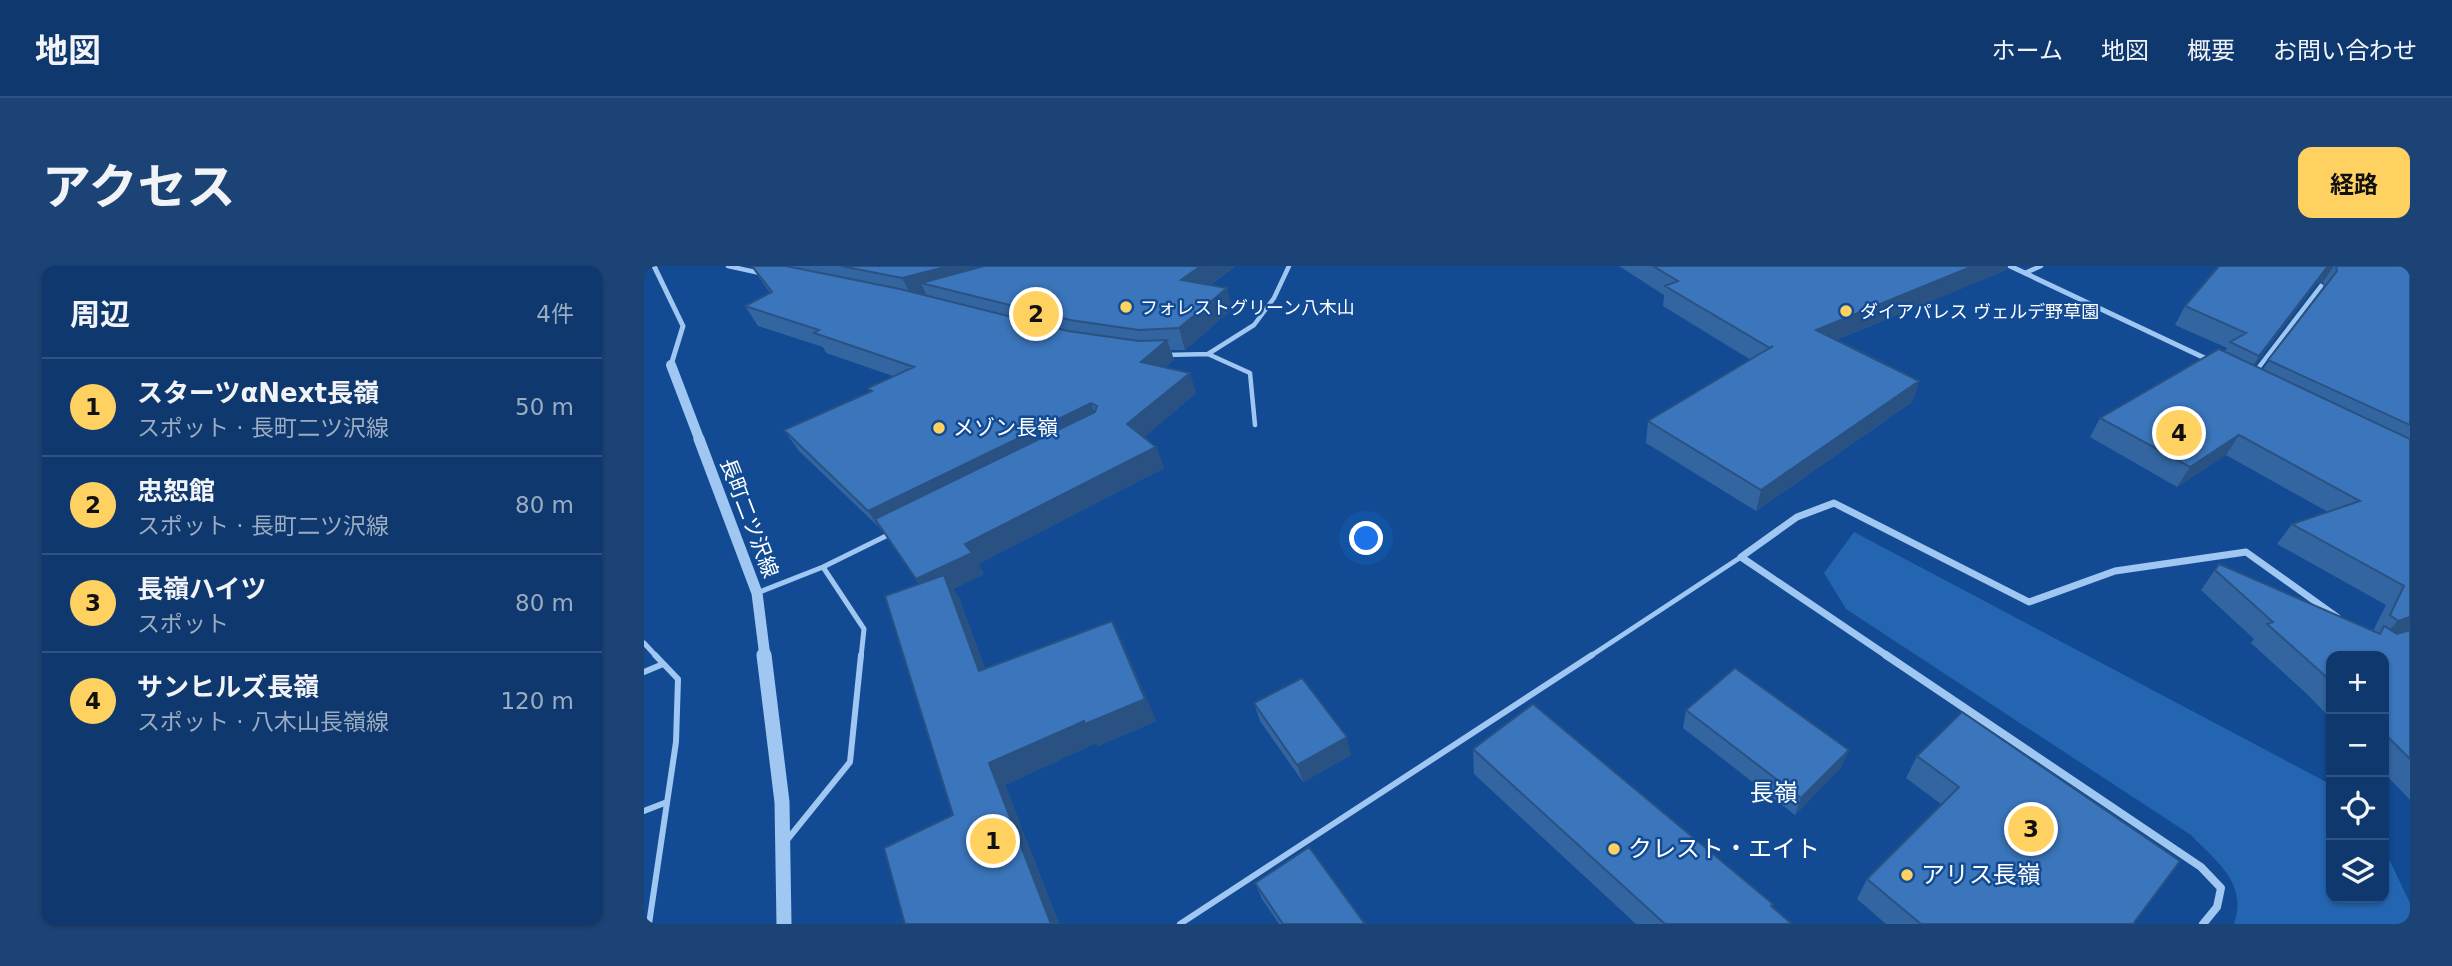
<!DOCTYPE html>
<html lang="ja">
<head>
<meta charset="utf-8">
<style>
  body { margin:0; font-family:"DejaVu Sans","Noto Sans JP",sans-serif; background:#1c4376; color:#f1f3f6 }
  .controls { position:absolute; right:21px; bottom:21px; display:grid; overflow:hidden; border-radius:14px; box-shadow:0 2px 5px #0004 }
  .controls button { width:63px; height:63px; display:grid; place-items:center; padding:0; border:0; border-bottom:2px solid #2e5281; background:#0e386e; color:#f1f3f6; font:35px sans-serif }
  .you { position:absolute; left:723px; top:273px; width:24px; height:24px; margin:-18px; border:5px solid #fff; border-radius:50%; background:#1a73e8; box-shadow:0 0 0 10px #1a73e833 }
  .badge { display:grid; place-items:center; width:46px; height:46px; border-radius:50%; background:#ffd161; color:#111; font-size:23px; font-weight:700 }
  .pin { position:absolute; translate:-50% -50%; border:4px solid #fff; box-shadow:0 2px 7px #0006 }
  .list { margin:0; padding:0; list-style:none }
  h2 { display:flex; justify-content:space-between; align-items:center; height:91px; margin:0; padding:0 28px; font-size:30px }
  h2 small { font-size:23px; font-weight:400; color:#9bacc2 }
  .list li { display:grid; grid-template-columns:46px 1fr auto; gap:21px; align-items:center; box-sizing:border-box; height:98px; padding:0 28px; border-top:2px solid #2e5281 }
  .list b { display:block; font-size:26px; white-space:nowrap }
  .list p { margin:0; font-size:23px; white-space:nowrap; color:#9bacc2 }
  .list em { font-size:23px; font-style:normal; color:#9bacc2 }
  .icon { flex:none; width:38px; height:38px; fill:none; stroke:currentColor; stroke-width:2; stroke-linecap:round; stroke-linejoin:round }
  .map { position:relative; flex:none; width:1766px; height:658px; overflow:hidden; border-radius:14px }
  header { display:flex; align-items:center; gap:42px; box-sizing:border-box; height:98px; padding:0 35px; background:#0e386e; border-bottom:2px solid #2e5281 }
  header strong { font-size:33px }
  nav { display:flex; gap:38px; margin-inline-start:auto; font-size:24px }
  .intro { display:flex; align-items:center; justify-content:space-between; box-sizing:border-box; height:168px; padding:0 42px }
  h1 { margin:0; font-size:49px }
  .button { padding:18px 32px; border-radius:14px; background:#ffd161; color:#111; font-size:24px; font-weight:700 }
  main { display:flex; gap:42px; padding:0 42px }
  aside { flex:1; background:#0e386e; border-radius:14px; box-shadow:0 2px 5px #0004 }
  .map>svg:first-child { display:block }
</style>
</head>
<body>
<header>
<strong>地図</strong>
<nav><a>ホーム</a><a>地図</a><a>概要</a><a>お問い合わせ</a></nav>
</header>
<div class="intro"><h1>アクセス</h1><a class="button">経路</a></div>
<main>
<aside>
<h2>周辺<small>4件</small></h2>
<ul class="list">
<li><span class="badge">1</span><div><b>スターツαNext長嶺</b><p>スポット · 長町二ツ沢線</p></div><em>50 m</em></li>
<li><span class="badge">2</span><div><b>忠恕館</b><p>スポット · 長町二ツ沢線</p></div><em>80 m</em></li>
<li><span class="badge">3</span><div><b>長嶺ハイツ</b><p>スポット</p></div><em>80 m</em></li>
<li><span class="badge">4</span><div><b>サンヒルズ長嶺</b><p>スポット · 八木山長嶺線</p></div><em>120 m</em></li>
</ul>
</aside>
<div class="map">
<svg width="1766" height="658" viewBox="0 0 1766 658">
  <rect width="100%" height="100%" fill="#124b93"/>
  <!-- green -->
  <path fill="#2465b2" d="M 1210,266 L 1686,518 L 1687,632 L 1740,632 L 1740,583 L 1766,637 L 1766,658 L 1590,658 C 1604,617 1573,596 1547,569 L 1202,343 L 1180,307 Z"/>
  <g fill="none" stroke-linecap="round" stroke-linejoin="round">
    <!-- service-far2 -->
    <path stroke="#a0c6f2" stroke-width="4.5" d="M 84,0 L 116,7
      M 1381,7 L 1397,0
      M 564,88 L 610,59 L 630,32 L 645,0
      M 522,89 L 564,88 L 606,107 L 611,159
      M 1612,105 L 1677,20"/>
    <!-- service-far1 -->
    <path stroke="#a0c6f2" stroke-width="5" d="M 179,301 L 220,363 L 217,391
      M 113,327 L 179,301 L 248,267
      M 0,377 L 13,391
      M 945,391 L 1097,291"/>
    <!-- service -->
    <path stroke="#a0c6f2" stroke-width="6" d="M 0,406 L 19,398
      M 0,545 L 23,536
      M 143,574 L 206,496 L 217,389
      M 5,658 L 32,476 L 34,413 L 11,389
      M 536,658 L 948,389"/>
    <!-- minor-far2 -->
    <path stroke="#a0c6f2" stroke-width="5" d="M 10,0 L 39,60 L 27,99
      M 1366,0 L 1567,95"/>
    <!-- minor-far1 -->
    <path stroke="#a0c6f2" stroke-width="7" d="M 1245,391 L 1097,291 L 1153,251 L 1190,237 L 1385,336 L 1471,305 L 1602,286 L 1693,351"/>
    <!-- minor -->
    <path stroke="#a0c6f2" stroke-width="8" d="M 1242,389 L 1557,601 L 1577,622 L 1573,641 L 1559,658"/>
    <!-- tertiary-far2 -->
    <path stroke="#a0c6f2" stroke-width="10" d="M 27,99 L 56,175"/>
    <!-- tertiary-far1 -->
    <path stroke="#a0c6f2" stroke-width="11" d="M 55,173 L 113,327 L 121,391"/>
    <!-- tertiary -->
    <path stroke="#a0c6f2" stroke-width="15" d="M 120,389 L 138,536 L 140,658"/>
  </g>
  <!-- wall -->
  <path fill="#3365a1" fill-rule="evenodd" d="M 107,0 L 592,0 L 566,19 L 588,43 L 541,84 L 527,84 L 530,94 L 521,101 L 552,127 L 500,171 L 512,181 L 520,202 L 334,298 L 340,308 L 309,323 L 315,332 L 341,403 L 468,355 L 479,378 L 512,455 L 454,480 L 452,477 L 361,519 L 415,658 L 261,658 L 309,549 L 275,318 L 239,265 L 155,185 L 140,164 L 227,126 L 224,122 L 249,110 L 182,87 L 179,81 L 114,60 L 101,40 L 126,27 Z
    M 975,0 L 1364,0 L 1362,4 L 1192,74 L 1275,115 L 1268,136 L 1112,245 L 1002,177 L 1004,155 L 1107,94 L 1019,40 L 1020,29 Z
    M 1575,0 L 1766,0 L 1766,534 L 1740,507 L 1740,390 L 1687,390 L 1687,453 L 1664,429 L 1607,377 L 1610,373 L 1557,324 L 1575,298 L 1729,365 L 1742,339 L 1633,278 L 1648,258 L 1684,246 L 1582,189 L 1533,221 L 1446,171 L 1456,152 L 1581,85 L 1583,82 L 1531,59 L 1541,40 ZM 1679,16 L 1680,21 L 1619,103 L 1610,99 L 1673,17 Z
    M 610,437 L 707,489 L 659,516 L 616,455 Z
    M 1042,444 L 1205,484 L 1197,501 L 1151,549 L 1039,462 Z
    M 1318,446 L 1489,658 L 1242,658 L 1213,633 L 1223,613 L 1297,538 L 1262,512 L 1273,490 Z
    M 829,483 L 1129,638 L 1128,641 L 1148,658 L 992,658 L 830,508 Z
    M 611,617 L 721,658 L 635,658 L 618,633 Z"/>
  <!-- shaded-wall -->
  <path fill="#295283" d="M 305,0 L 392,0 L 277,17 L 283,30 L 269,33 L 258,12 Z
    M 557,0 L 592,0 L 543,35 L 537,14 Z
    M 1329,0 L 1364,0 L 1362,4 L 1167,84 L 1172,64 Z
    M 1684,0 L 1690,0 L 1679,16 L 1673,17 L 1603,109 L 1615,90 Z
    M 583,22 L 588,43 L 541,84 L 535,62 Z
    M 523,74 L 530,94 L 504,116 L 497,96 Z
    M 546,107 L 552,127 L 491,179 L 483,158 Z
    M 1275,115 L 1268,136 L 1112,245 L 1117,224 Z
    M 447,137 L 455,158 L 238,266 L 224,245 Z
    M 1595,169 L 1582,189 L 1533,221 L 1546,201 Z
    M 512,181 L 520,202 L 334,298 L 340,308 L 309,323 L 315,332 L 350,428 L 272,313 L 321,278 Z
    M 1766,351 L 1766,364 L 1735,374 L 1754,355 Z
    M 468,355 L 479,378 L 512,455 L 454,480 L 452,477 L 361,519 L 415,658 L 407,658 L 345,497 Z
    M 703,471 L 707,489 L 659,516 L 653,499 Z
    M 1205,484 L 1197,501 L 1151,549 L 1157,532 Z"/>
  <!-- building -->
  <path fill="#3b75bb" stroke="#295283" stroke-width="2" d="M 108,0 L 142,0 L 256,23 L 424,65 L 495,75 L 523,74 L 497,96 L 546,107 L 483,158 L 512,181 L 321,278 L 328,287 L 272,313 L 231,253 L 451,146 L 453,140 L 447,137 L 224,245 L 140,164 L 228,125 L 224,122 L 270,101 L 170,67 L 175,64 L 101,40 L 128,26 Z
    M 197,0 L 305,0 L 258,12 Z
    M 340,0 L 557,0 L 537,14 L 583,22 L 535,62 L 495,64 L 426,54 L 277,17 Z
    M 1009,0 L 1329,0 L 1172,64 L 1275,115 L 1117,224 L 1004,155 L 1129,80 L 1126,82 L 1021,20 L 1034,15 Z
    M 1575,0 L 1684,0 L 1615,90 L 1586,76 L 1602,67 L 1541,40 Z
    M 1692,0 L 1766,0 L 1766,159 L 1624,94 L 1693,5 Z
    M 1575,83 L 1766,173 L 1766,351 L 1754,355 L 1746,349 L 1760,320 L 1648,258 L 1716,235 L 1595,169 L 1546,201 L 1456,152 Z
    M 1575,298 L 1736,368 L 1740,360 L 1753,368 L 1766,364 L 1766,493 L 1740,467 L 1740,390 L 1687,390 L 1687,415 L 1623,358 L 1629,356 L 1571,304 Z
    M 300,309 L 335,405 L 468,355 L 501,433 L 441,458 L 440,455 L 345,497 L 407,658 L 261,658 L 240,582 L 309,549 L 241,330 Z
    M 1091,402 L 1205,484 L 1157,532 L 1042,444 Z
    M 658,412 L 703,471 L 653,499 L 610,437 Z
    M 889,438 L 1129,638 L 1127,640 L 1148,658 L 1021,658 L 829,483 Z
    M 1318,446 L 1536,595 L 1489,658 L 1277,658 L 1223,613 L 1315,521 L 1273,490 Z
    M 665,581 L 721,658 L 639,658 L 611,617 Z"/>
  <!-- markers -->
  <g fill="#ffd161" stroke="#124b93" stroke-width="2.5">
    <circle cx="482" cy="41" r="7"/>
    <circle cx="1202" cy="45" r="7"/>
    <circle cx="295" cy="162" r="7"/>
    <circle cx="970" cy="583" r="7"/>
    <circle cx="1263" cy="609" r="7"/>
  </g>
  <g text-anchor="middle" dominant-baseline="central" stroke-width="5" stroke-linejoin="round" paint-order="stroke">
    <!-- far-poi labels -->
    <g font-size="18" fill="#fff" stroke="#124b93" text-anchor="start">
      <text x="496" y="41">フォレストグリーン八木山</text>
      <text x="1216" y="45">ダイアパレス ヴェルデ野草園</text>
    </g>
    <!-- poi labels -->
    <g font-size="21" fill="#fff" stroke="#124b93" text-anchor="start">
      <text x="309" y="162">メゾン長嶺</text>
    </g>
    <!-- street labels -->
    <g font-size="21" fill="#fff" stroke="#124b93">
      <text transform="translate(105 252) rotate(69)">長町二ツ沢線</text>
    </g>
    <!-- quarter labels -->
    <g font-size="24" fill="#fff" stroke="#124b93">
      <text x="1130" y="527">長嶺</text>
    </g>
    <!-- near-poi labels -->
    <g font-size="24" fill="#fff" stroke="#124b93" text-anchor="start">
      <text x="984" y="583">クレスト・エイト</text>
      <text x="1277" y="609">アリス長嶺</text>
    </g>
  </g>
</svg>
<div class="controls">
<button>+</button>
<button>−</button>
<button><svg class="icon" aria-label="locate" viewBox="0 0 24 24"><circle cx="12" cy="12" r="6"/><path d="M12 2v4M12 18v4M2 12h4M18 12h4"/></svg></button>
<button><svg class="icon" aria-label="layers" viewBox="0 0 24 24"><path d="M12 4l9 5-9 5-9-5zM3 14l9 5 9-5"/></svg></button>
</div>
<div class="you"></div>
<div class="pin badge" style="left:349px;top:575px">1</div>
<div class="pin badge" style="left:392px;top:48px">2</div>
<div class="pin badge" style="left:1387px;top:563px">3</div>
<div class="pin badge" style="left:1535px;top:167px">4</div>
</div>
</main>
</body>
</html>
